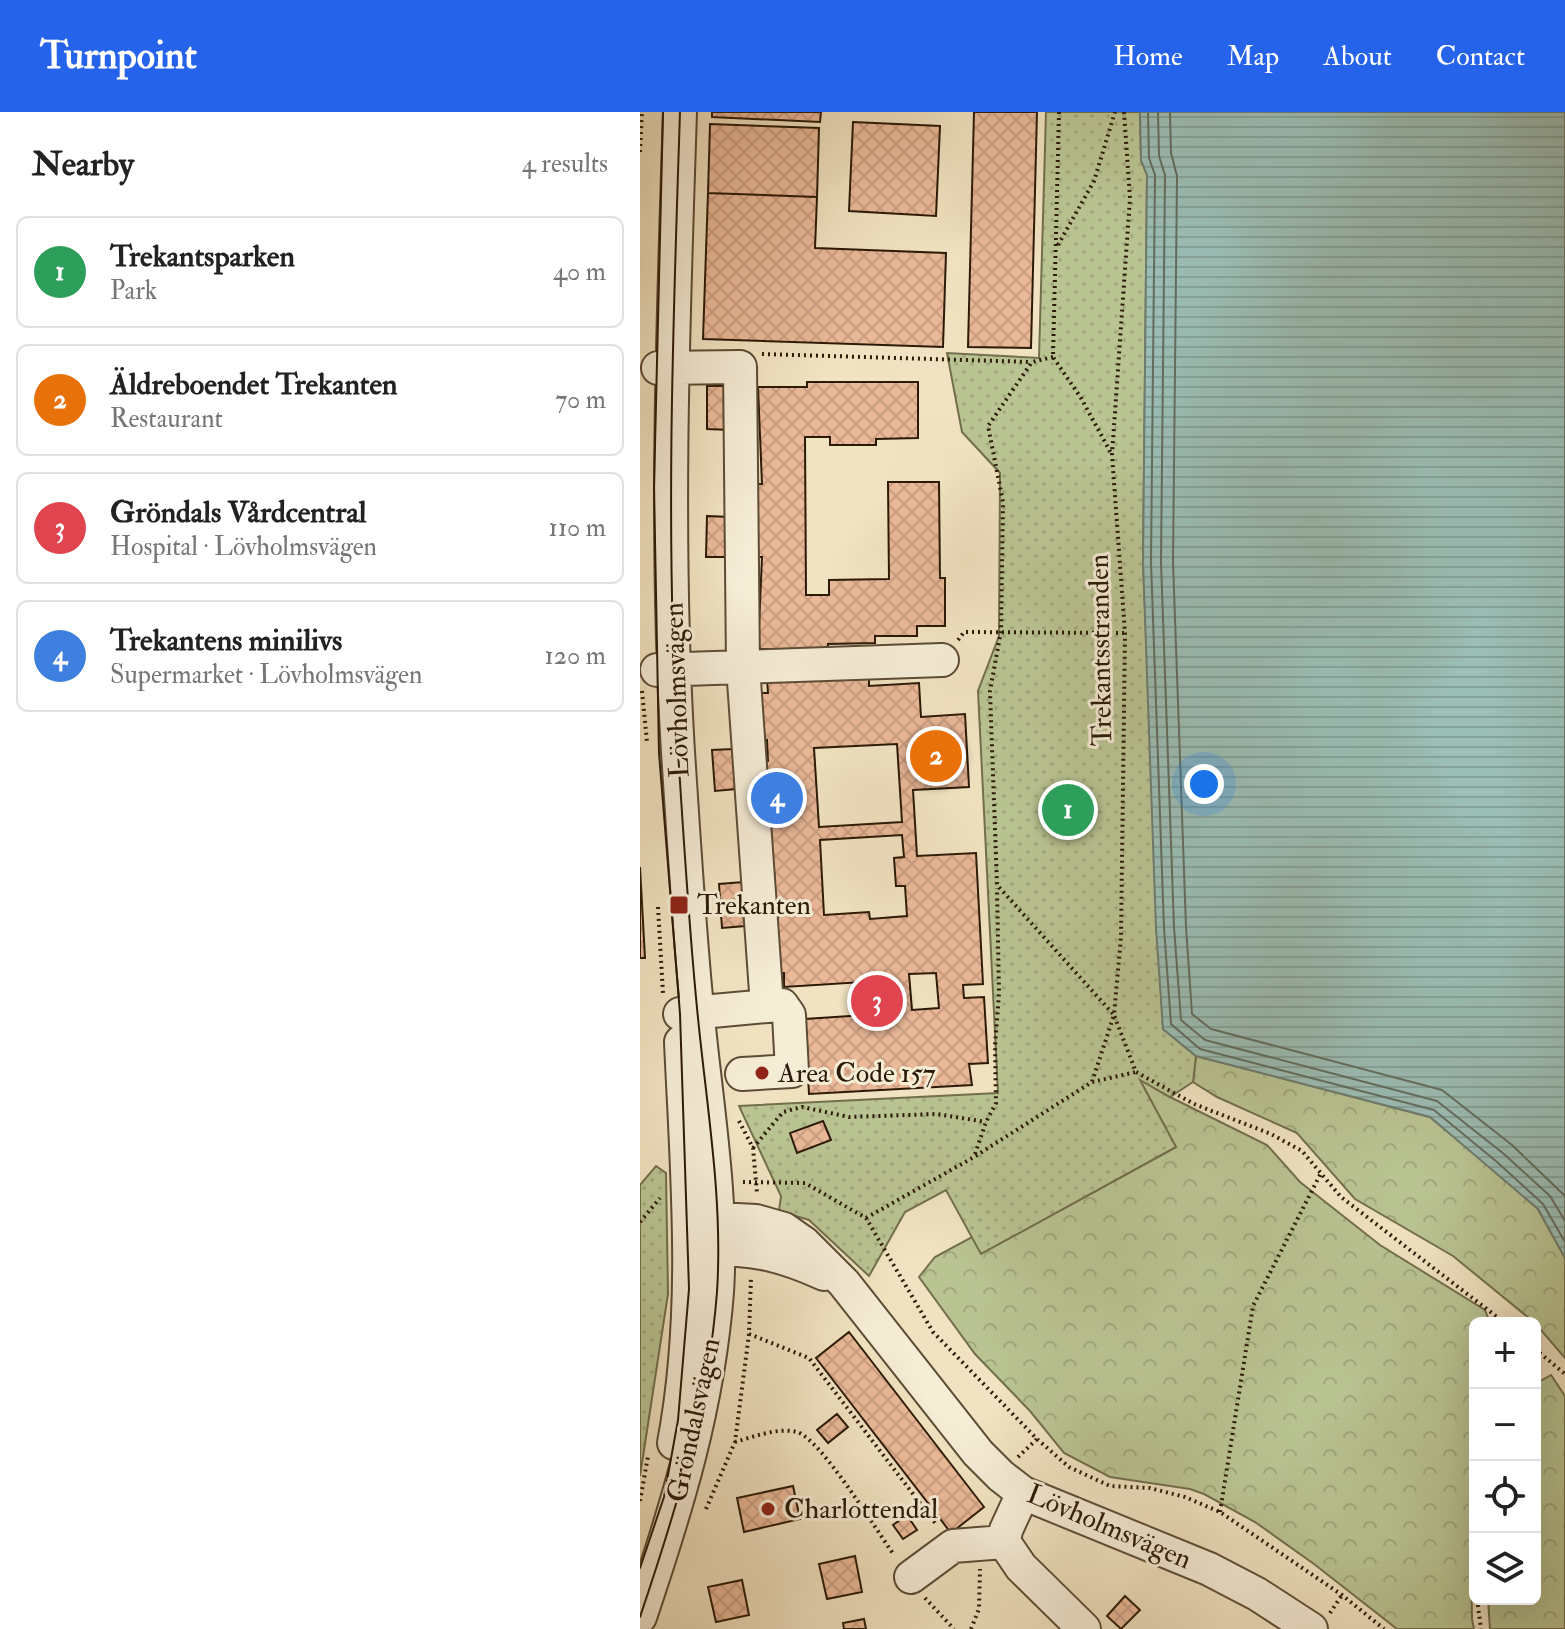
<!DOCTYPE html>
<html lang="en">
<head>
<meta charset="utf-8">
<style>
  body { margin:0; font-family:"IM FELL Double Pica",serif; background:#f6f6f6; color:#222 }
  .controls { position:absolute; right:24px; bottom:24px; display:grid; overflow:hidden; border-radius:12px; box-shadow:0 8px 32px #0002 }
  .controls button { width:72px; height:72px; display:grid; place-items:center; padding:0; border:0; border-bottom:2px solid #e0e0e0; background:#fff; color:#222; font:40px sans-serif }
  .you { position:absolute; left:564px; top:672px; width:28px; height:28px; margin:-20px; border:6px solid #fff; border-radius:50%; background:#1a73e8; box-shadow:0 0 0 12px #1a73e833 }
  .badge { display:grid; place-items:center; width:52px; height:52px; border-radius:50%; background:#2563eb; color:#fff; font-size:26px; font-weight:700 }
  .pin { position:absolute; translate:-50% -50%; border:4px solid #fff; box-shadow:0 2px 8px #0006 }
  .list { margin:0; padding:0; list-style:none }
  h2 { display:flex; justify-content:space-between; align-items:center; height:104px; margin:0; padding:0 32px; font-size:34px }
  h2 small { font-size:26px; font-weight:400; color:#767676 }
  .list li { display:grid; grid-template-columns:52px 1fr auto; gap:24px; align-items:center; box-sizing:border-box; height:112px; margin:0 16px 16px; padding:0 16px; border:2px solid #e0e0e0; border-radius:12px }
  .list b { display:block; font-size:30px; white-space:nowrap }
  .list p { margin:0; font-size:26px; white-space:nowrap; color:#767676 }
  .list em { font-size:26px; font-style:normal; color:#767676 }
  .icon { flex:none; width:44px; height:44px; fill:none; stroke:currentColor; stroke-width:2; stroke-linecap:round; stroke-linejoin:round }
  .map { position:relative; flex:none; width:925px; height:1517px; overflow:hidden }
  header { display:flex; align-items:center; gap:48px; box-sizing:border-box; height:112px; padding:0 40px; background:#2563eb; color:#fff }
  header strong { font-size:38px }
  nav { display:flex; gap:44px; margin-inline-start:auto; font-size:28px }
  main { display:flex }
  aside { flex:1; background:#fff }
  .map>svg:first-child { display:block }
</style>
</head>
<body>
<header>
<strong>Turnpoint</strong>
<nav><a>Home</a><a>Map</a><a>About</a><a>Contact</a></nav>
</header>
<main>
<aside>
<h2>Nearby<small>4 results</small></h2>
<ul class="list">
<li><span class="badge" style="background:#2e9e5b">1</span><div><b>Trekantsparken</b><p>Park</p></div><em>40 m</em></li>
<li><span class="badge" style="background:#e8710a">2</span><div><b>Äldreboendet Trekanten</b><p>Restaurant</p></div><em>70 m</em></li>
<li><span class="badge" style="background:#e0444e">3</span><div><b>Gröndals Vårdcentral</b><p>Hospital · Lövholmsvägen</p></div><em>110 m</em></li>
<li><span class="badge" style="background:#3f7fe0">4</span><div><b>Trekantens minilivs</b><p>Supermarket · Lövholmsvägen</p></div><em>120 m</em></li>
</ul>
</aside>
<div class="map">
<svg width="925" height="1517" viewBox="0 0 925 1517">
  <defs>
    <pattern id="forest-crowns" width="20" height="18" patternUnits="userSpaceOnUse" patternTransform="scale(2)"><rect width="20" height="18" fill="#bac493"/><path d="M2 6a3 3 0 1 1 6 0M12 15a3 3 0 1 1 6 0" fill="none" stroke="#a0a87d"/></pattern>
    <pattern id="park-dots" width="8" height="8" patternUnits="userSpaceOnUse" patternTransform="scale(2)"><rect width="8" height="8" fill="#bac493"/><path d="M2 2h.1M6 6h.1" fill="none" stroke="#a0a87d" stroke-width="1.8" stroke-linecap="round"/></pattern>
    <pattern id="water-rules" width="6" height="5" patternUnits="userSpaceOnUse" patternTransform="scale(2)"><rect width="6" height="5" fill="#9bbeb6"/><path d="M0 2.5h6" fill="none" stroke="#86a39b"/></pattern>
    <pattern id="building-cross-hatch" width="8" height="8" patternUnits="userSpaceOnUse" patternTransform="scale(2)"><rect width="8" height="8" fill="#ebb998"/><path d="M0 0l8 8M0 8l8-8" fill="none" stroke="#ca9e82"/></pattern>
  </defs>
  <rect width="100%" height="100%" fill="#f1e3c1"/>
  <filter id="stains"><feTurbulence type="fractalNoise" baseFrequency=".0025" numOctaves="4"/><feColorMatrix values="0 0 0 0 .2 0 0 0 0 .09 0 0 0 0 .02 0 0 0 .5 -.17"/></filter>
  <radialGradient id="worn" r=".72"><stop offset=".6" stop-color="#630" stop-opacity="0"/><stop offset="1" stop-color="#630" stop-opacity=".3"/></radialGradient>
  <!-- forest -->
  <path fill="url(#forest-crowns)" stroke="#726f4c" stroke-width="2" d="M 556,944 L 790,1005 L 852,1056 L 898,1097 L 925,1146 L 925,1246 L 895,1211 L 813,1144 L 715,1087 L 657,1021 L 577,985 L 553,970 Z
    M 499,967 L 530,985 L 627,1033 L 660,1070 L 740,1133 L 845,1198 L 850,1211 L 835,1211 L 835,1353 L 830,1365 L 832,1507 L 834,1517 L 757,1517 L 674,1452 L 615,1410 L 564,1382 L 550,1377 L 470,1365 L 424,1341 L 390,1299 L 335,1242 L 279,1165 L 295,1145 L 332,1125 L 342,1141 L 536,1035 Z
    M 911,1263 L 925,1284 L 925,1517 L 850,1517 L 848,1487 L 895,1487 L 895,1272 Z"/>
  <!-- park -->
  <path fill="url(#park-dots)" stroke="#726f4c" stroke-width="2" d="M 406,0 L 500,0 L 501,48 L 507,63 L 503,450 L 523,917 L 556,944 L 553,970 L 530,985 L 500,968 L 536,1035 L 341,1142 L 306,1078 L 265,1100 L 229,1164 L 169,1108 L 139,1099 L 141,1084 L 99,994 L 358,981 L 338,579 L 359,524 L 360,361 L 322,320 L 307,241 L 399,246 Z
    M 16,1054 L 26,1061 L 28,1182 L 0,1364 L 0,1073 Z"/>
  <!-- water -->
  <path fill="url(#water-rules)" stroke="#6e7c70" stroke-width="2" d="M 500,0 L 925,0 L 925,1146 L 898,1097 L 790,1005 L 556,944 L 523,917 L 516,816 L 503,450 L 507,63 L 501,48 Z"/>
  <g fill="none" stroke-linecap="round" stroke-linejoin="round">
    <!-- shore -->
    <path stroke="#636c5e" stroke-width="2" d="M 508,0 L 509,46 L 515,63 L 511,450 L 524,816 L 531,912 L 560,937 L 794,998 L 857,1050 L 903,1092 L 925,1130
      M 518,0 L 519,44 L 525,63 L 521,450 L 534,815 L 541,908 L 565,928 L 797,989 L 864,1042 L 910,1084 L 925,1109
      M 530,0 L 531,41 L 537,64 L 533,450 L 546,815 L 552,902 L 571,917 L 802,978 L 872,1033 L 925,1084"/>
  </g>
  <!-- building -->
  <path fill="url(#building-cross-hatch)" stroke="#2b1a06" stroke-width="2" fill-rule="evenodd" d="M 72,0 L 181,0 L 180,10 L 72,5 Z
    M 334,0 L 397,0 L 391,236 L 328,235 Z
    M 213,10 L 300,14 L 296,104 L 209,99 Z
    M 70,12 L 179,16 L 177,85 L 68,81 Z
    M 68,81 L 177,85 L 175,136 L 306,141 L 303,235 L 63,227 Z
    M 167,270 L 278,270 L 278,326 L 236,327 L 236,333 L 190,333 L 190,325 L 165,325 L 166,483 L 189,483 L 189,468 L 249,467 L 248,370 L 299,370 L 300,466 L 305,466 L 305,514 L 277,514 L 277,524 L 235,524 L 235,531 L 188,532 L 188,537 L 118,537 L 122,445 L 118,445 L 118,372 L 122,372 L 118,275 L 167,275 Z
    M 67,274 L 90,274 L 90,318 L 67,317 Z
    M 67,404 L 90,405 L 89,445 L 66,445 Z
    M 229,561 L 229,574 L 279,571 L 281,605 L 325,602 L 329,675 L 273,678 L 277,744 L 336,741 L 343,872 L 323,873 L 324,886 L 344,885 L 348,951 L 329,952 L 332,973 L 169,982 L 165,907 L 225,903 L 223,870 L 144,875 L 144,861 L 132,861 L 129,813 L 138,813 L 137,792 L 129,792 L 128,770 L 135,770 L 133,748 L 126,749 L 123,693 L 131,692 L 129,672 L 122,672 L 121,650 L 128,649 L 127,628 L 119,628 L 116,581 L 128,581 L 127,567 ZM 257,632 L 262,710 L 179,715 L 174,636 ZM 262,723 L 264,745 L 254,746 L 256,774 L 265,774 L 267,804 L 230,807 L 229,800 L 184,803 L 180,728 ZM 296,861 L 299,896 L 272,898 L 269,862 Z
    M 93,637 L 96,677 L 75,679 L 72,638 Z
    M 0,755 L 5,846 L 0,846 Z
    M 103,770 L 105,814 L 82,816 L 79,772 Z
    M 183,1009 L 191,1028 L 157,1041 L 150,1021 Z
    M 209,1220 L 344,1395 L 311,1421 L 176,1246 Z
    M 197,1302 L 208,1315 L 188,1331 L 177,1318 Z
    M 153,1374 L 160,1407 L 104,1420 L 97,1386 Z
    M 267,1403 L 277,1418 L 263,1427 L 253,1413 Z
    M 215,1444 L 222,1480 L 187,1487 L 179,1452 Z
    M 102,1468 L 109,1503 L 76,1510 L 68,1475 Z
    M 485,1484 L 500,1498 L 481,1517 L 467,1504 Z
    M 224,1507 L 226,1517 L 204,1517 L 203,1511 Z"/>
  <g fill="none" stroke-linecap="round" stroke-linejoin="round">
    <defs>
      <path id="minor" d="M 18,256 L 100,255 L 103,555 L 127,894 L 40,902
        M 17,558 L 302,548
        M 102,962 L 152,959 L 149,903 L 142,893 L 127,894
        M 57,1106 L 116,1109 L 144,1117 L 164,1131 L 204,1171 L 338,1341 L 361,1364 L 383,1381 L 569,1457 L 617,1482 L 671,1517
        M 59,1137 C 110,1136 138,1141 184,1162
        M 34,1331 C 59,1199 47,1063 41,930
        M 383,1381 L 366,1418 L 364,1430 L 381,1455 L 444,1517
        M 271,1465 L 313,1434 L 364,1430
        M 0,1505 C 37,1395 68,1296 77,1180 C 83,1088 67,997 58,906 C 49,818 44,729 38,640 C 25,427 33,213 40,0"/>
    </defs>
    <!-- minor casing -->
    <use href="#minor" stroke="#5c4c35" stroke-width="36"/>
    <!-- path -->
    <path stroke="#2b1a06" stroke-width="4" stroke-dasharray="2 4" stroke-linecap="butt" d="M 419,0 L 413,245 L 441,286 L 471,341
      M 484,0 L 490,86 L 472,343 L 485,521 L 481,825 L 474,903 L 496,960 L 554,992 L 631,1022 L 662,1039 L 701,1085 L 865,1211
      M 0,40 L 2,0
      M 418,133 L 454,69 L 475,0
      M 122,242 L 392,250
      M 413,245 L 392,250 L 348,314 L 363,390 L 361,519 L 350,579 L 357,773 L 474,903 L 452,970
      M 318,528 L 324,520 L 485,521
      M 2,579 L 7,630
      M 18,795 L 23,882
      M 99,1009 L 113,1036 L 117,1081
      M 113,1036 L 143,1000 L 162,995 L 209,1005 L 297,1002 L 346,1010
      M 335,1042 L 346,1010 L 356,991 L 355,933 L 359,882 L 357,776
      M 103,1070 L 165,1071 L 226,1106 L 293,1220 L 397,1327 L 429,1355 L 470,1374 L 510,1376 L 545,1385 L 580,1400 L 702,1483 L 744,1517
      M 226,1106 L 334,1045 L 452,970 L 496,960
      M 0,1110 L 20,1086
      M 109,1222 L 169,1246 L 296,1412
      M 895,1237 L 925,1262
      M 95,1330 C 113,1325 138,1315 157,1320 C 180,1326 237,1419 254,1443
      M 378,1345 L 397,1327
      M 835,1385 L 835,1425
      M 0,1389 L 8,1344
      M 66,1397 L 95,1330 L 109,1222 L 111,1165
      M 580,1400 L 613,1194 L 681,1061
      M 285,1486 L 314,1517
      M 837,1487 L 841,1517
      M 690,1501 L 702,1483
      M 331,1517 L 339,1497 L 340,1457"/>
    <!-- minor -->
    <use href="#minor" stroke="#f6edd7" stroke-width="32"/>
    <!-- tram -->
    <path stroke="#2b1a06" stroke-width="2" d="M 0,1456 L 24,1385 L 38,1308 L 49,1177 L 40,902 L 19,641 L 14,375 L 23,0
      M 0,1505 C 37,1395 68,1296 77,1180 C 83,1088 67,997 58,906 C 49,818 44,729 38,640 C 25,427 33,213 40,0"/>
  </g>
  <!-- markers -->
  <g fill="#8f2418" stroke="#f6edd7" stroke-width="3">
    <rect x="29" y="783" width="20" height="20" rx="4"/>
    <circle cx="122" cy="961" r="8"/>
    <circle cx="128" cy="1397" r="8"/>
  </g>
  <g text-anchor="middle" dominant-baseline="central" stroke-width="6" stroke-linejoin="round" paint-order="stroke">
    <!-- street labels -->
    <g font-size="28" fill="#2b1a06" stroke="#f6edd7">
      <text transform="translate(461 538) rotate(-91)">Trekantsstranden</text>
      <text transform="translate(37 578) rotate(-92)">Lövholmsvägen</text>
      <text transform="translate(54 1308) rotate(-78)">Gröndalsvägen</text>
      <text transform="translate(469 1415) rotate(23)">Lövholmsvägen</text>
    </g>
    <!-- poi labels -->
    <g font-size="28" fill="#2b1a06" stroke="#f6edd7" text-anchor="start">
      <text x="57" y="793">Trekanten</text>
      <text x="138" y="961">Area Code 157</text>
      <text x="144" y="1397">Charlottendal</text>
    </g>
  </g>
  <rect width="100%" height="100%" filter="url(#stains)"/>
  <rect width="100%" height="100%" fill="url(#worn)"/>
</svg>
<div class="controls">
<button>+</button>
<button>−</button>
<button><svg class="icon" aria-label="locate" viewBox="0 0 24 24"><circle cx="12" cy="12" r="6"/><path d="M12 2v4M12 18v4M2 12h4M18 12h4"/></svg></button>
<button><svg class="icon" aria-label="layers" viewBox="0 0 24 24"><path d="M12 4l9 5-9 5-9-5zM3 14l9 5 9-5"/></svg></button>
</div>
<div class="you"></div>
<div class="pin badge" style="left:428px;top:698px;background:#2e9e5b">1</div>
<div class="pin badge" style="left:296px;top:644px;background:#e8710a">2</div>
<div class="pin badge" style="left:237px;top:889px;background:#e0444e">3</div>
<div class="pin badge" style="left:137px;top:686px;background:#3f7fe0">4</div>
</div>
</main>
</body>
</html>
